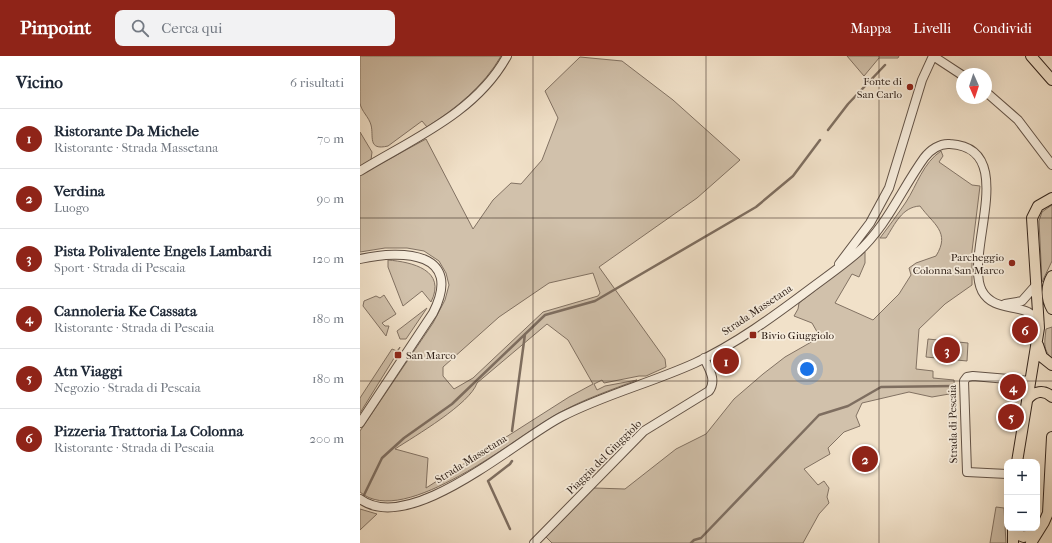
<!DOCTYPE html>
<html lang="it">
<head>
<meta charset="utf-8">
<style>
  body { margin:0; font-family:"IM FELL French Canon",serif; background:#f2f2f3; color:#1f2937 }
  .controls { position:absolute; right:12px; bottom:12px; display:grid; overflow:hidden; border-radius:8px; box-shadow:0 4px 16px #0002 }
  .controls button { width:36px; height:36px; display:grid; place-items:center; padding:0; border:0; border-bottom:1px solid #e0e1e3; background:#fff; color:#1f2937; font:20px sans-serif }
  .compass { position:absolute; left:596px; top:12px; width:36px; height:36px; border-radius:50%; background:#fff; box-shadow:0 4px 16px #0002; rotate:177deg }
  .you { position:absolute; left:447px; top:313px; width:14px; height:14px; margin:-10px; border:3px solid #fff; border-radius:50%; background:#1a73e8; box-shadow:0 0 0 6px #1a73e833 }
  .badge { display:grid; place-items:center; width:26px; height:26px; border-radius:50%; background:#8f2418; color:#fff; font-size:13px; font-weight:700 }
  .pin { position:absolute; translate:-50% -50%; border:2px solid #fff; box-shadow:0 1px 4px #0006 }
  .list { margin:0; padding:0; list-style:none }
  h2 { display:flex; justify-content:space-between; align-items:center; height:52px; margin:0; padding:0 16px; font-size:17px }
  h2 small { font-size:13px; font-weight:400; color:#747a83 }
  .list li { display:grid; grid-template-columns:26px 1fr auto; gap:12px; align-items:center; box-sizing:border-box; height:60px; padding:0 16px; border-top:1px solid #e0e1e3 }
  .list b { display:block; font-size:15px; white-space:nowrap }
  .list p { margin:0; font-size:13px; white-space:nowrap; color:#747a83 }
  .list em { font-size:13px; font-style:normal; color:#747a83 }
  .icon { flex:none; width:22px; height:22px; fill:none; stroke:currentColor; stroke-width:2; stroke-linecap:round; stroke-linejoin:round }
  .map { position:relative; flex:none; width:692px; height:487px; overflow:hidden }
  header { display:flex; align-items:center; gap:24px; box-sizing:border-box; height:56px; padding:0 20px; background:#8f2418; color:#fff }
  header strong { font-size:19px }
  nav { display:flex; gap:22px; margin-inline-start:auto; font-size:14px }
  .search { width:280px; height:36px; background:#f2f2f3; display:flex; align-items:center; gap:10px; box-sizing:border-box; padding:0 14px; border-radius:8px; color:#747a83; font-size:15px }
  main { display:flex }
  aside { flex:1; background:#fff }
  .map>svg:first-child { display:block }
</style>
</head>
<body>
<header>
<strong>Pinpoint</strong>
<div class="search"><svg class="icon" aria-label="search" viewBox="0 0 24 24"><circle cx="10" cy="10" r="6"/><path d="M15 15l6 6"/></svg>Cerca qui</div>
<nav><a>Mappa</a><a>Livelli</a><a>Condividi</a></nav>
</header>
<main>
<aside>
<h2>Vicino<small>6 risultati</small></h2>
<ul class="list">
<li><span class="badge">1</span><div><b>Ristorante Da Michele</b><p>Ristorante · Strada Massetana</p></div><em>70 m</em></li>
<li><span class="badge">2</span><div><b>Verdina</b><p>Luogo</p></div><em>90 m</em></li>
<li><span class="badge">3</span><div><b>Pista Polivalente Engels Lambardi</b><p>Sport · Strada di Pescaia</p></div><em>120 m</em></li>
<li><span class="badge">4</span><div><b>Cannoleria Ke Cassata</b><p>Ristorante · Strada di Pescaia</p></div><em>180 m</em></li>
<li><span class="badge">5</span><div><b>Atn Viaggi</b><p>Negozio · Strada di Pescaia</p></div><em>180 m</em></li>
<li><span class="badge">6</span><div><b>Pizzeria Trattoria La Colonna</b><p>Ristorante · Strada di Pescaia</p></div><em>200 m</em></li>
</ul>
</aside>
<div class="map">
<svg width="692" height="487" viewBox="0 0 692 487">
  <rect width="100%" height="100%" fill="#f1e1c9"/>
  <filter id="stains"><feTurbulence type="fractalNoise" baseFrequency=".005" numOctaves="4"/><feColorMatrix values="0 0 0 0 .2 0 0 0 0 .09 0 0 0 0 .02 0 0 0 .5 -.17"/></filter>
  <radialGradient id="worn" r=".72"><stop offset=".6" stop-color="#630" stop-opacity="0"/><stop offset="1" stop-color="#630" stop-opacity=".3"/></radialGradient>
  <!-- green -->
  <path fill="#d1c1ab" stroke="#827263" fill-rule="evenodd" d="M 0,0 L 141,0 C 124,30 95,53 67,71 L 62,65 L 28,90 C 7,95 14,80 11,69 C 9,61 1,55 0,47 C 0,32 0,15 0,0 Z
    M 487,0 L 539,0 L 538,2 L 519,2 L 504,20 Z
    M 220,1 L 262,5 L 313,44 L 380,104 L 337,142 L 239,211 L 305,303 L 306,311 L 286,320 L 279,320 L 244,327 L 242,324 L 234,328 L 237,334 L 245,330 L 277,324 C 251,334 224,343 199,357 C 157,380 44,474 0,436 L 0,375 L 73,267 L 85,244 L 89,229 L 86,217 L 79,205 L 64,195 L 47,192 L 25,192 L 0,196 L 0,119 L 66,83 L 113,173 L 133,144 L 151,127 L 161,128 L 182,104 L 198,62 L 185,35 ZM 233,217 L 240,237 L 238,240 L 183,256 L 113,322 L 94,333 L 83,320 L 83,311 L 139,261 L 189,227 ZM 187,268 L 208,284 L 233,328 L 209,341 L 66,432 L 68,402 L 35,393 C 55,380 110,348 117,327 Z
    M 0,76 L 12,96 L 11,104 L 0,111 Z
    M 581,95 L 583,100 L 579,106 L 612,129 L 620,130 L 612,195 L 612,229 L 585,248 L 559,273 L 556,313 L 573,315 L 573,322 L 594,324 L 595,337 L 572,341 L 549,336 L 502,347 L 496,360 L 500,370 L 484,376 L 468,392 L 470,398 L 444,413 L 458,429 L 464,425 L 469,432 L 467,441 L 469,447 L 459,458 L 443,487 L 192,487 L 186,481 L 234,432 L 265,433 L 316,393 L 346,378 L 374,343 L 403,318 L 425,301 L 460,281 L 452,267 L 434,260 L 438,253 L 439,247 L 505,196 L 505,207 L 499,221 L 492,218 L 475,247 L 513,264 L 539,238 L 551,219 L 549,212 L 556,207 L 576,200 C 591,176 573,168 560,150 C 542,151 535,168 526,182 L 520,182 C 529,170 538,158 546,146 C 557,129 563,107 581,95 Z
    M 692,149 L 692,205 L 682,226 L 679,165 L 682,156 Z
    M 28,204 C 52,206 87,214 71,246 L 62,235 L 43,250 L 28,211 Z
    M 24,239 L 36,258 L 22,267 L 25,270 L 29,270 L 26,280 L 3,250 L 4,245 L 16,240 L 20,242 Z
    M 67,252 L 46,283 L 40,283 L 37,275 Z
    M 692,271 L 692,302 C 682,294 685,284 686,273 Z
    M 568,283 L 608,287 L 607,305 L 566,301 Z
    M 40,291 L 36,299 L 0,357 L 0,342 L 32,293 L 37,295 Z
    M 636,451 L 644,452 L 646,487 L 630,487 Z
    M 0,453 L 17,458 L 0,474 Z"/>
  <g fill="none" stroke-linecap="round" stroke-linejoin="round">
    <!-- stream -->
    <path stroke="#7e6e60" stroke-width="2.5" d="M 468,74 L 488,48 L 525,9
      M 152,375 L 165,278
      M 4,439 L 22,402 L 44,382 L 92,348 L 185,259 L 235,245 L 396,151 L 433,120 L 460,84
      M 150,473 L 128,425 L 150,408 L 152,405
      M 331,487 L 334,484 L 341,482 L 459,359 L 488,350 L 521,331 L 594,330"/>
    <defs>
      <path id="minor" d="M 573,0 L 602,19
        M 626,36 L 658,64 L 692,109
        M 0,115 C 52,83 116,57 147,0
        M 0,203 C 43,193 104,196 73,257 L 0,367
        M 479,208 L 510,167 L 529,132 L 562,24 L 573,0
        M 645,248 L 662,245 L 677,228
        M 647,418 L 607,416 L 604,325 L 607,321 L 613,320 L 671,325
        M 0,443 C 50,480 155,385 201,361 C 243,339 291,327 335,307 C 376,288 414,260 450,233 C 466,221 482,210 497,197 C 527,170 541,134 564,102 C 570,94 580,87 590,88 C 661,92 603,198 622,235 C 632,253 652,249 668,256 C 672,258 676,262 679,266
        M 174,487 L 284,375 L 349,335 C 357,324 349,313 344,302"/>
      <path id="major" d="M 671,0 L 692,24
        M 692,220 C 686,230 686,242 692,253
        M 678,289 L 682,301 L 692,309
        M 667,344 C 674,335 684,333 692,341
        M 657,406 L 679,272 L 672,162 L 678,150 L 692,142
        M 653,472 L 653,487
        M 654,472 L 659,479 L 664,481 L 678,475
        M 671,487 L 684,466 L 688,457 L 692,381"/>
    </defs>
    <!-- minor casing -->
    <use href="#minor" stroke="#625246" stroke-width="10"/>
    <!-- major casing -->
    <use href="#major" stroke="#32231b" stroke-width="12"/>
    <!-- minor -->
    <use href="#minor" stroke="#f6ecdc" stroke-width="8"/>
    <!-- major -->
    <use href="#major" stroke="#f1e1c9" stroke-width="10"/>
  </g>
  <!-- grid -->
  <path fill="none" stroke="#32231b" stroke-width="1" stroke-opacity="0.55" d="M 173,0 L 173,487M 346,0 L 346,487M 519,0 L 519,487M 0,162 L 692,162M 0,325 L 692,325"/>
  <!-- markers -->
  <g fill="#8f2418" stroke="#f6ecdc" stroke-width="1.5">
    <circle cx="550" cy="31" r="4"/>
    <circle cx="652" cy="207" r="4"/>
    <rect x="389" y="275" width="8" height="8" rx="2"/>
    <rect x="34" y="295" width="8" height="8" rx="2"/>
  </g>
  <g text-anchor="middle" dominant-baseline="central" stroke-width="3.5" stroke-linejoin="round" paint-order="stroke">
    <!-- poi labels -->
    <g font-size="11" fill="#32231b" stroke="#f6ecdc" text-anchor="end">
      <text x="542" y="25">Fonte di<tspan x="542" dy="13">San Carlo</tspan></text>
      <text x="644" y="201">Parcheggio<tspan x="644" dy="13">Colonna San Marco</tspan></text>
      <text x="401" y="279" text-anchor="start">Bivio Giuggiolo</text>
      <text x="46" y="299" text-anchor="start">San Marco</text>
    </g>
    <!-- street labels -->
    <g font-size="11" fill="#32231b" stroke="#f6ecdc">
      <text transform="translate(397 254) rotate(-34)">Strada Massetana</text>
      <text transform="translate(593 368) rotate(-91)">Strada di Pescaia</text>
      <text transform="translate(244 401) rotate(-45)">Piaggia del Giuggiolo</text>
      <text transform="translate(111 403) rotate(-32)">Strada Massetana</text>
    </g>
  </g>
  <rect width="100%" height="100%" filter="url(#stains)"/>
  <rect width="100%" height="100%" fill="url(#worn)"/>
</svg>
<div class="controls">
<button>+</button>
<button>−</button>
</div>
<svg class="compass" viewBox="-18 -18 36 36"><path d="M0-13l5 13h-10z" fill="#e53935"/><path d="M0 13l5-13h-10z" fill="#747a83"/></svg>
<div class="you"></div>
<div class="pin badge" style="left:366px;top:305px">1</div>
<div class="pin badge" style="left:505px;top:403px">2</div>
<div class="pin badge" style="left:587px;top:294px">3</div>
<div class="pin badge" style="left:653px;top:331px">4</div>
<div class="pin badge" style="left:651px;top:361px">5</div>
<div class="pin badge" style="left:665px;top:274px">6</div>
</div>
</main>
</body>
</html>
